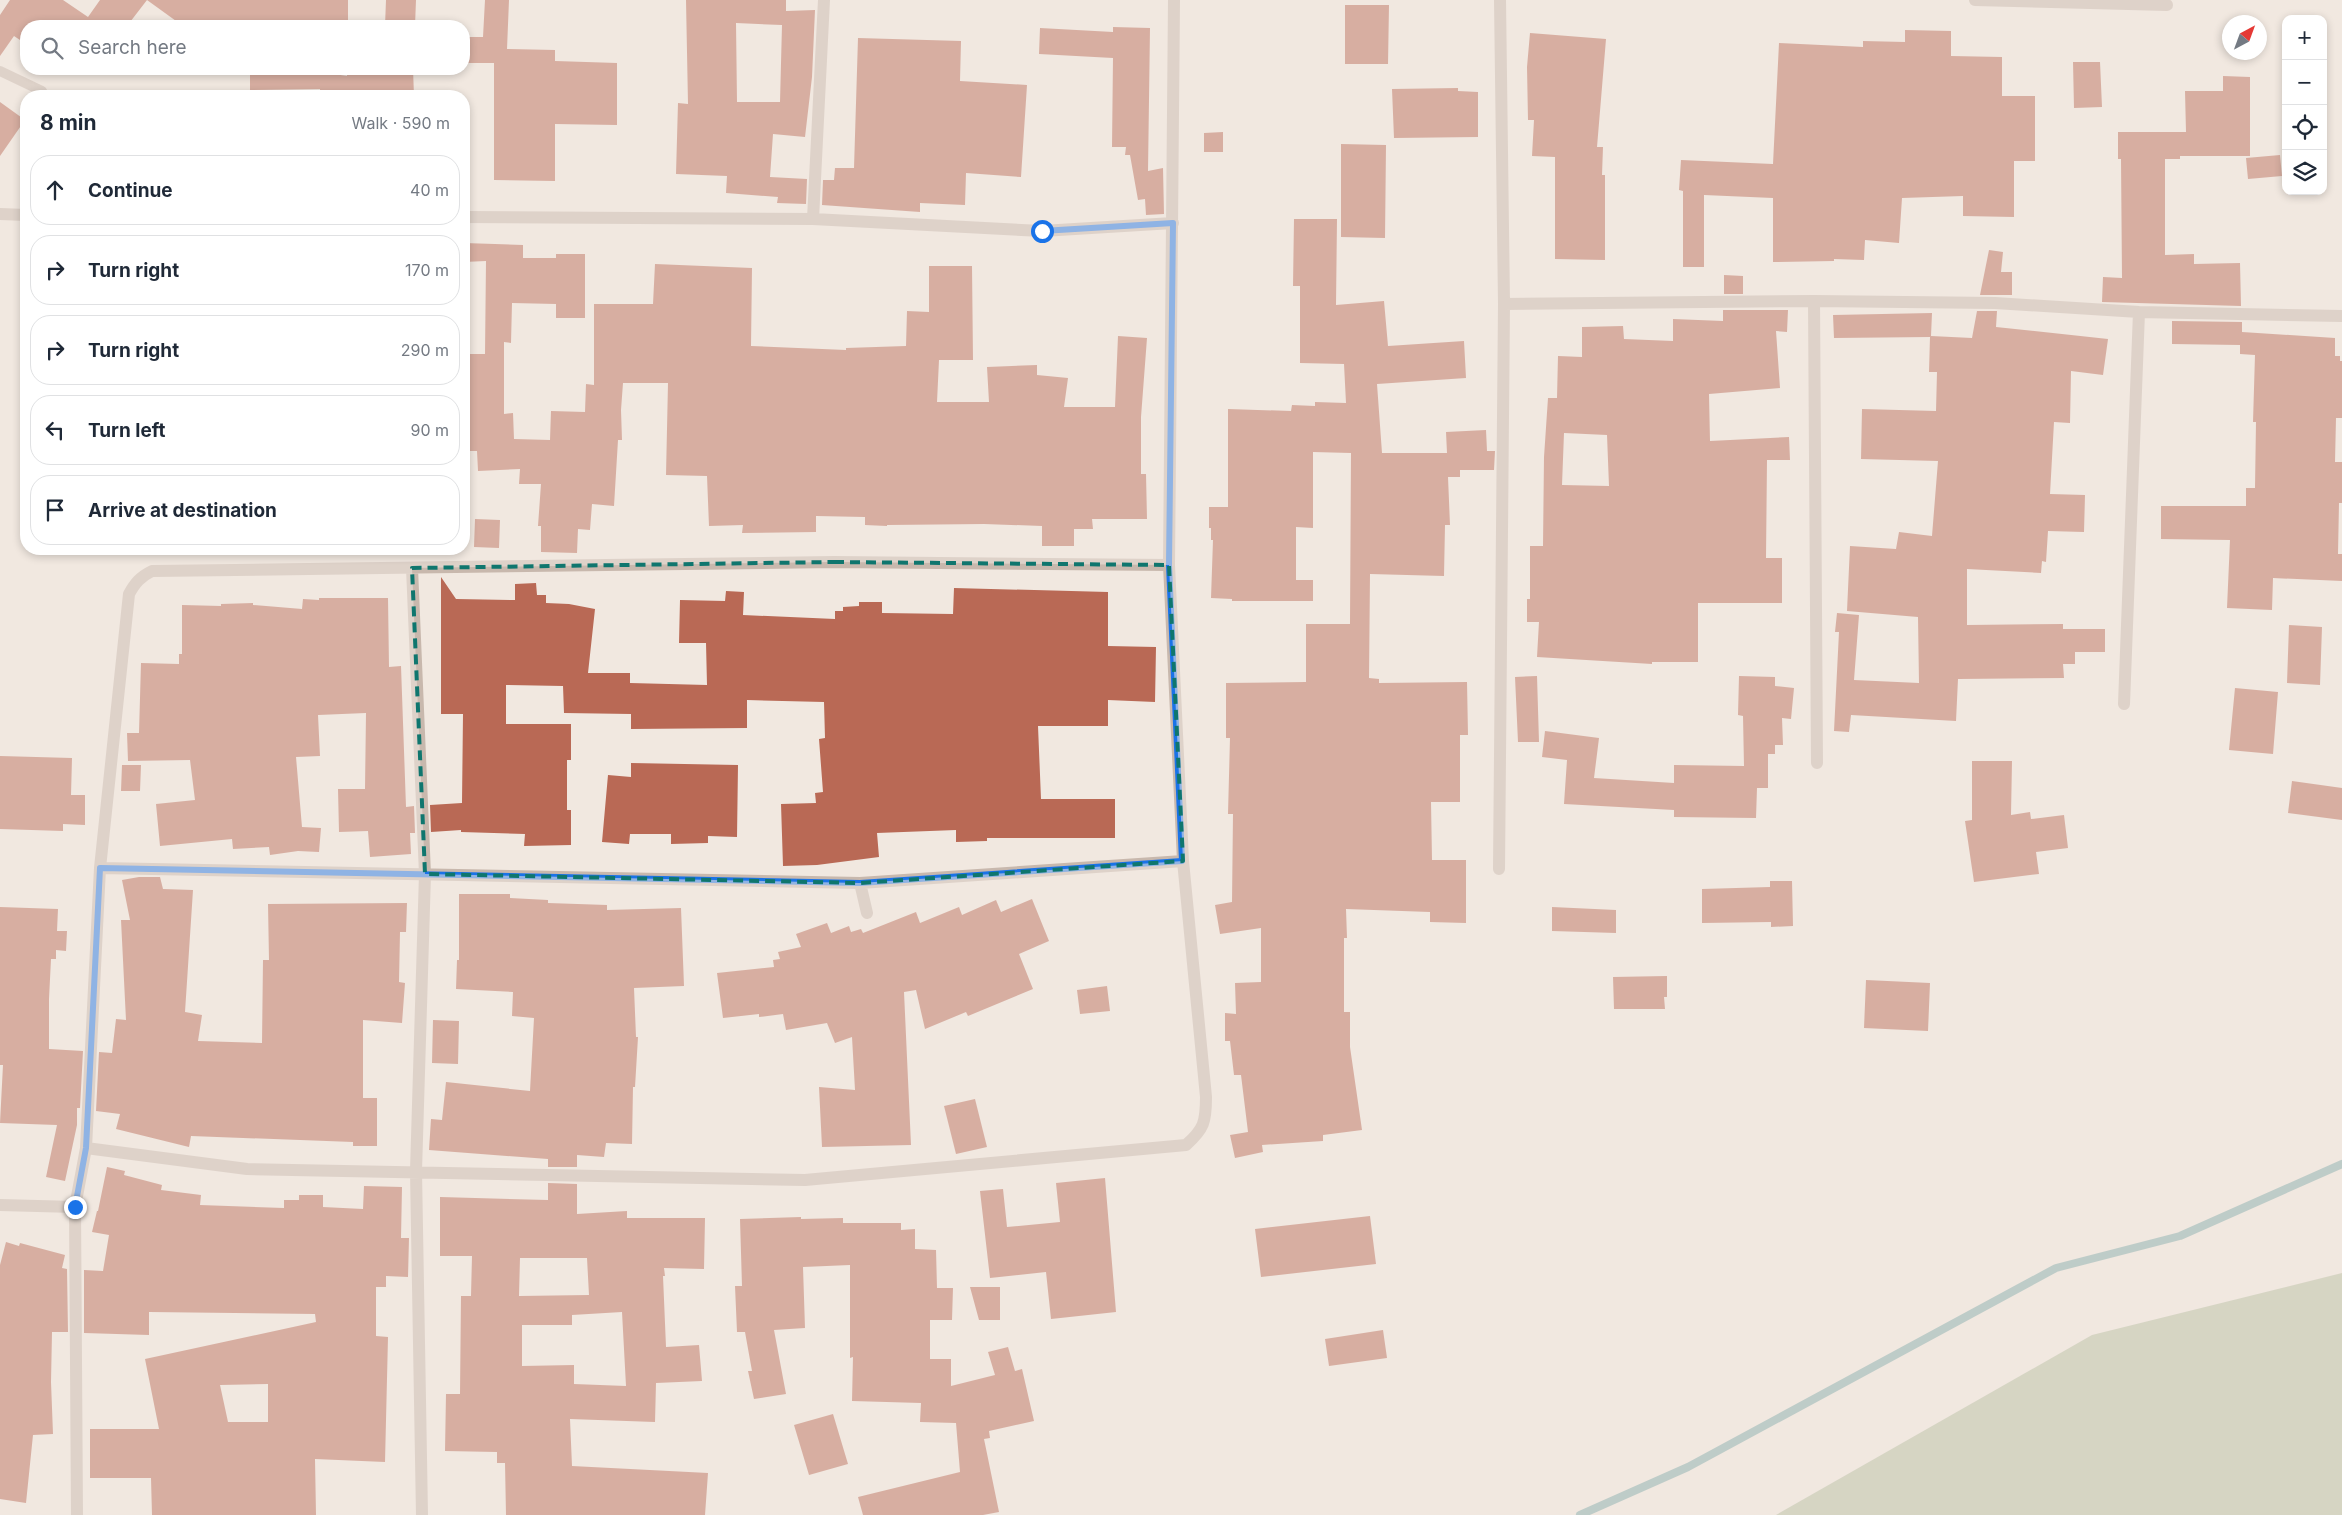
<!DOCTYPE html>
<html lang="en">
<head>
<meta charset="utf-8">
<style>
  body { margin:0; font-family:Inter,sans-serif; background:#f2f2f3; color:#1f2937 }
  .controls { position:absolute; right:15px; top:15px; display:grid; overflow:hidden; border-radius:10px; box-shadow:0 2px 8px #0003 }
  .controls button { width:45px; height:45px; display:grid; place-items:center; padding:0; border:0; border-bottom:1px solid #e0e1e3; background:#fff; color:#1f2937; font:25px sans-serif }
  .compass { position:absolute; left:2222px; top:15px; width:45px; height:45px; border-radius:50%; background:#fff; box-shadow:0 2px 8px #0003; rotate:41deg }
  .stop { position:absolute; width:15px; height:15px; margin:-11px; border:4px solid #1a73e8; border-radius:50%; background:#fff }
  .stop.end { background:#1a73e8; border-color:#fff; box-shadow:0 1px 5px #0008 }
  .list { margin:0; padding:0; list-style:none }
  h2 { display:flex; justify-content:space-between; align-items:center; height:65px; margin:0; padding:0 20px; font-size:21px }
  h2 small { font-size:16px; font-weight:400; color:#747a83 }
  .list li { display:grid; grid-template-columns:32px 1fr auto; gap:15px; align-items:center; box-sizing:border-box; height:70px; margin:0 10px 10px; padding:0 10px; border:1px solid #e0e1e3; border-radius:20px }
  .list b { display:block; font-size:19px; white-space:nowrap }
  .list em { font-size:16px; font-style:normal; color:#747a83 }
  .icon { flex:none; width:28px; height:28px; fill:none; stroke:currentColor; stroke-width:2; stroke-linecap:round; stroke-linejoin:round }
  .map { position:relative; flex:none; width:2342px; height:1515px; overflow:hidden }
  .search { position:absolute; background:#fff; box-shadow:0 2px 8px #0003; left:20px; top:20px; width:450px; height:55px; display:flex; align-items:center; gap:12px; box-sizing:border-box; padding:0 18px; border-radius:20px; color:#747a83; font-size:19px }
  .panel { position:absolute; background:#fff; box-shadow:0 2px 8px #0003; left:20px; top:90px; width:450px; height:465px; border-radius:20px }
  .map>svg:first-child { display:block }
</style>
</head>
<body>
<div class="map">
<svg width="2342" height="1515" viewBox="0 0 2342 1515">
  <rect width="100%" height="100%" fill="#f1e8e0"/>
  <!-- grass -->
  <path fill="#b6bea1" d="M 2342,1273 L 2342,1515 L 1776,1515 L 2092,1335 Z"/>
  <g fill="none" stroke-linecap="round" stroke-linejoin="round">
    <!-- stream -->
    <path stroke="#82abaa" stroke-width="8" d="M 1580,1515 L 1688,1467 L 2056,1268 L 2180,1236 L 2342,1164"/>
  </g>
  <!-- building -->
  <path fill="#b96955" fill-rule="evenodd" d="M 10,0 L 63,0 L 88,17 L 100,0 L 348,0 L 348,26 L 183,26 L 147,0 L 127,26 L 26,26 L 26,44 L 14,36 L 0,56 L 0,15 Z
    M 386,0 L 416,0 L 415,26 L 385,26 Z
    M 485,0 L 509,0 L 507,49 L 555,50 L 555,61 L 617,63 L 617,125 L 555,124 L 555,181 L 494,180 L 494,63 L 464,63 L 464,37 L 483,37 Z
    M 686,0 L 786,0 L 786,11 L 815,10 L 812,77 L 805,137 L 773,134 L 770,177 L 807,179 L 806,204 L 777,203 L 778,197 L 726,193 L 727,176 L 676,174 L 678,103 L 688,104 ZM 736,23 L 782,25 L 780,102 L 737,102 Z
    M 1345,5 L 1389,5 L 1388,64 L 1345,64 Z
    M 1113,27 L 1150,28 L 1148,171 L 1163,168 L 1164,214 L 1146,215 L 1145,199 L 1138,200 L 1130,155 L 1125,155 L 1126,147 L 1112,147 L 1113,58 L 1039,54 L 1040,28 L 1113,32 Z
    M 1905,30 L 1951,31 L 1951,56 L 2002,57 L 2002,96 L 2035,96 L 2035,161 L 2014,161 L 2014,217 L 1963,216 L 1963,196 L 1902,198 L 1899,243 L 1865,240 L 1864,260 L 1834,259 L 1834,261 L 1773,262 L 1773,198 L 1704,195 L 1704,267 L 1683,267 L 1683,191 L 1679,190 L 1681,160 L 1773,164 L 1779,43 L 1863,47 L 1863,41 L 1905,42 Z
    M 1530,33 L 1606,39 L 1597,147 L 1603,147 L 1602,175 L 1605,175 L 1605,260 L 1555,259 L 1555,157 L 1532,156 L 1534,120 L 1528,120 L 1527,67 Z
    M 858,38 L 961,41 L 960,81 L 1027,85 L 1021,177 L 966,173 L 965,205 L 920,203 L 920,212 L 822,205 L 823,180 L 834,180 L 835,168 L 854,168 Z
    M 2073,62 L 2100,62 L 2102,107 L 2074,108 Z
    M 250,69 L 301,69 L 347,76 L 347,70 L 413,69 L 414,96 L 320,96 L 320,89 L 250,90 Z
    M 2223,76 L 2250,77 L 2250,156 L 2180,156 L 2180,159 L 2165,159 L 2165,255 L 2194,254 L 2194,264 L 2240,263 L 2241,306 L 2102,302 L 2103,277 L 2122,278 L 2121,159 L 2118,159 L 2118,132 L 2186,132 L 2185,91 L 2223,91 Z
    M 1458,88 L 1458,91 L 1478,92 L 1478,137 L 1394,138 L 1392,89 Z
    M 0,102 L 25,120 L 0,156 Z
    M 1223,132 L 1223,152 L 1204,152 L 1204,133 Z
    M 1341,144 L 1386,145 L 1385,238 L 1341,237 Z
    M 2280,155 L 2282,176 L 2248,179 L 2246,158 Z
    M 1294,219 L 1337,219 L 1336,305 L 1384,301 L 1388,346 L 1464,341 L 1466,378 L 1377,384 L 1382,453 L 1447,453 L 1446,432 L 1486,430 L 1487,451 L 1495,451 L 1494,470 L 1460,470 L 1460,477 L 1448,477 L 1450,525 L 1445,525 L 1444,576 L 1370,574 L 1369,678 L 1379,679 L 1379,683 L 1467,682 L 1468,735 L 1460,735 L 1460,802 L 1431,802 L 1432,860 L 1466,860 L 1466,923 L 1430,922 L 1430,912 L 1346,909 L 1347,938 L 1344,938 L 1344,1012 L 1350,1012 L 1350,1047 L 1362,1130 L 1323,1135 L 1323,1141 L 1262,1145 L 1263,1152 L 1235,1158 L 1230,1135 L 1248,1132 L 1241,1075 L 1234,1075 L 1230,1041 L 1225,1041 L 1225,1013 L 1236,1014 L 1235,983 L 1261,982 L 1261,928 L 1220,934 L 1215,905 L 1232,902 L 1233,814 L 1228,814 L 1230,738 L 1226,738 L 1226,683 L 1306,682 L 1306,624 L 1350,624 L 1351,453 L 1313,452 L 1313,528 L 1296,527 L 1296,580 L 1313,580 L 1313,601 L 1232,601 L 1232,599 L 1211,598 L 1213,540 L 1211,540 L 1211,528 L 1209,528 L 1209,507 L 1228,507 L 1228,409 L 1291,411 L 1292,405 L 1315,406 L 1315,402 L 1346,403 L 1344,364 L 1300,363 L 1300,286 L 1293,286 Z
    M 464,243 L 523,245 L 523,258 L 556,258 L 556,254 L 585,254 L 585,318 L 556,318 L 556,304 L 512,303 L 511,343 L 504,342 L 504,414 L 513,413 L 514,439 L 550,440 L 551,411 L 585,412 L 586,384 L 594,385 L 594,304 L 653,304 L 655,264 L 752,268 L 751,346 L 846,350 L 846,348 L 906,346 L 907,311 L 929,312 L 929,266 L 972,266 L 973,360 L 939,360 L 937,402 L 989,402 L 987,367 L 1037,365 L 1037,375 L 1068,378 L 1064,407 L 1115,407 L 1118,336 L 1147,338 L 1141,417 L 1141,474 L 1146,474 L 1147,519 L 1092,519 L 1093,529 L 1074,529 L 1074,546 L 1042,546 L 1042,526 L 984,524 L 887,525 L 887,526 L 865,525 L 865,517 L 816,516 L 816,532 L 742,533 L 743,525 L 709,526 L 707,476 L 666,475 L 668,383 L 623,383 L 621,410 L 622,440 L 618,440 L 614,506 L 592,504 L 590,530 L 578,529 L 577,553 L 541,552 L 541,526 L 538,526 L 541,484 L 519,484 L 520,469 L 478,471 L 477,451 L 464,451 L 464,354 L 485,354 L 486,261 L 464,262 Z
    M 1989,250 L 2003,252 L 2001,272 L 2012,272 L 2012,295 L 1980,295 Z
    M 1724,275 L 1743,276 L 1743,294 L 1724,294 Z
    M 1723,310 L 1788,310 L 1787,332 L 1776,331 L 1780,388 L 1709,394 L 1710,441 L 1789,437 L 1790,460 L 1767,460 L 1766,558 L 1782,558 L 1782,603 L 1698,603 L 1698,662 L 1652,662 L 1652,664 L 1537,657 L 1539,622 L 1527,622 L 1527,599 L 1530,599 L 1530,546 L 1543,546 L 1544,457 L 1548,398 L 1557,398 L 1558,356 L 1582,357 L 1582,327 L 1623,326 L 1624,339 L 1673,341 L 1673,319 L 1723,321 ZM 1564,433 L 1607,435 L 1609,486 L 1562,485 Z
    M 1977,311 L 1997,311 L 1996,327 L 2108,339 L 2103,375 L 2071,371 L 2070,423 L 2054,422 L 2050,494 L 2085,495 L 2084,532 L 2048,531 L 2046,562 L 2042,561 L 2041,573 L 1967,569 L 1967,625 L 2063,624 L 2063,629 L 2105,629 L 2105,652 L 2075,652 L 2075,664 L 2063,664 L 2064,678 L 1958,679 L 1956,721 L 1851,715 L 1849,732 L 1834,731 L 1839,632 L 1835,632 L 1837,613 L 1859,615 L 1854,680 L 1919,683 L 1918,617 L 1847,611 L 1850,546 L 1896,549 L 1899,532 L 1932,536 L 1938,461 L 1861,459 L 1862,409 L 1936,411 L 1937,372 L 1929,372 L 1930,337 L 1834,338 L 1833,315 L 1932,313 L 1931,336 L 1972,338 Z
    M 2172,321 L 2242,322 L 2242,332 L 2335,338 L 2335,356 L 2340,356 L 2340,361 L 2342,361 L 2342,418 L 2336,418 L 2335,462 L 2342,462 L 2342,503 L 2339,503 L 2338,554 L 2342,554 L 2342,581 L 2273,578 L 2272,610 L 2227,608 L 2230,540 L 2161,539 L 2161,506 L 2246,506 L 2246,488 L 2255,488 L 2256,422 L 2253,422 L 2255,355 L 2240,354 L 2240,345 L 2172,344 Z
    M 475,519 L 500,520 L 499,548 L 474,547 Z
    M 441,577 L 456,599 L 515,600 L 515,584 L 536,583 L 537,595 L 546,595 L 546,603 L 569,604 L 595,609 L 588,673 L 630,673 L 630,683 L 707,685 L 706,643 L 679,643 L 680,600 L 725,601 L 726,591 L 744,592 L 743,615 L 835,619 L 835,611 L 843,611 L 843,607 L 859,606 L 859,602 L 882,602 L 882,613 L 953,614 L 954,588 L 1108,592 L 1108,646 L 1156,647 L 1155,702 L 1108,700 L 1108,726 L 1038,726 L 1041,799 L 1115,799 L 1115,838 L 987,838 L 987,841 L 956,842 L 956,830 L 877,833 L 879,857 L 817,865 L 783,866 L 781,804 L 816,803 L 815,793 L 823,792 L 819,739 L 825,738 L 824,702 L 747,700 L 747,728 L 631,729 L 631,714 L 564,713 L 563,686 L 506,685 L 506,724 L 571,724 L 571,760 L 567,760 L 567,810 L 571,810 L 571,845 L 524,846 L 525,834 L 461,832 L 461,830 L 431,832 L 430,805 L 462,803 L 463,714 L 441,714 Z
    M 319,598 L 388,598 L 389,667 L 401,666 L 406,807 L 414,806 L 415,833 L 410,833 L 411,854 L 370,857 L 368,831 L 339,832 L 338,789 L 365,789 L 366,713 L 318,715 L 320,756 L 296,757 L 302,827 L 321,828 L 319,852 L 298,851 L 270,855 L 269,847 L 233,849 L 232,839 L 160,846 L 156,804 L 195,800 L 190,760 L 128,761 L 127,733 L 139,733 L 141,663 L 179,664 L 179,654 L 182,654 L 182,605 L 221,606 L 221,604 L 253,603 L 253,605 L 302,609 L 303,599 L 319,600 Z
    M 2289,625 L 2322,627 L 2320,685 L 2287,683 Z
    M 1537,676 L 1539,742 L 1518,742 L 1515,677 Z
    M 1739,676 L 1775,677 L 1775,686 L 1794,688 L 1791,719 L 1782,718 L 1783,745 L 1775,745 L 1775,754 L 1768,754 L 1768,788 L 1757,788 L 1756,818 L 1674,817 L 1674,810 L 1564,804 L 1567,760 L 1542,757 L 1545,731 L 1599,738 L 1594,778 L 1674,783 L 1674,765 L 1744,766 L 1743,716 L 1738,715 Z
    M 2235,688 L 2278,692 L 2273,754 L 2229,750 Z
    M 0,756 L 72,758 L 71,795 L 85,795 L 85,825 L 63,824 L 63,831 L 0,829 Z
    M 1972,761 L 2012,761 L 2011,815 L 2030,812 L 2031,819 L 2064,815 L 2068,848 L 2036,852 L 2039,874 L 1974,882 L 1965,821 L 1972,820 Z
    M 631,763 L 738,765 L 737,837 L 708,836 L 708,843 L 671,844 L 671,834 L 630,834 L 629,844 L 602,842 L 608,775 L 631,777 Z
    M 122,765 L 141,765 L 140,791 L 121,791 Z
    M 2292,781 L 2342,788 L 2342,820 L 2288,813 Z
    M 139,877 L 160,877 L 163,889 L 193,890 L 185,1012 L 202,1015 L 198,1041 L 262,1043 L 263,960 L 269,960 L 268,904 L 407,903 L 406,932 L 400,932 L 399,982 L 405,983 L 402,1023 L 363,1020 L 363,1098 L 377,1098 L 377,1146 L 353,1146 L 353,1142 L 191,1136 L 189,1147 L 116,1129 L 120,1114 L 96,1111 L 99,1052 L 112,1053 L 116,1019 L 126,1020 L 121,920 L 130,920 L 122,880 Z
    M 1770,881 L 1792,881 L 1793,926 L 1771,927 L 1771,922 L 1702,923 L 1702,889 L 1770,887 Z
    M 459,894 L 510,894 L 510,898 L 548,900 L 548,903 L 607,905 L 607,910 L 681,908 L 684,986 L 634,988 L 636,1037 L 638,1037 L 635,1087 L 633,1087 L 632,1144 L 606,1143 L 604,1157 L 577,1155 L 577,1167 L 548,1167 L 548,1159 L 429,1150 L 431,1119 L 442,1120 L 446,1082 L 530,1091 L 534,1018 L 512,1016 L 513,992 L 456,989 L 457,960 L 459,960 Z
    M 1032,899 L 1049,941 L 1019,954 L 1033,989 L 968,1016 L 966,1012 L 925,1029 L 916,990 L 904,992 L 911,1145 L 822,1147 L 819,1087 L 855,1090 L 852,1037 L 835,1043 L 827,1023 L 786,1030 L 783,1014 L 759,1017 L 759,1014 L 723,1018 L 717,973 L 774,967 L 773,960 L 780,959 L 778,952 L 801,947 L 796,934 L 827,923 L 831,933 L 849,926 L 851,932 L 861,929 L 863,933 L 916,912 L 920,923 L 959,907 L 962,915 L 996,900 L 1001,912 Z
    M 0,907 L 58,909 L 57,931 L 67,931 L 66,951 L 56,950 L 56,959 L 51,959 L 49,999 L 49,1049 L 83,1051 L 80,1108 L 77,1108 L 77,1125 L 65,1181 L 46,1177 L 57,1125 L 0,1123 L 3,1065 L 0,1065 Z
    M 1552,907 L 1616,910 L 1616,933 L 1552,931 Z
    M 1667,976 L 1667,997 L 1664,997 L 1665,1009 L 1614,1009 L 1613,977 Z
    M 1866,980 L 1930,983 L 1928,1031 L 1864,1028 Z
    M 1107,986 L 1110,1011 L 1080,1014 L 1077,990 Z
    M 433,1020 L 459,1021 L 458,1064 L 432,1063 Z
    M 975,1099 L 987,1147 L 956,1154 L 944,1106 Z
    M 107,1167 L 125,1171 L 124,1175 L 162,1185 L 161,1190 L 201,1195 L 200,1205 L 284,1208 L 284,1200 L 299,1200 L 299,1195 L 323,1195 L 323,1207 L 363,1209 L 364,1186 L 402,1187 L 401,1238 L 409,1238 L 408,1277 L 386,1276 L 386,1287 L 376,1287 L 376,1336 L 388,1337 L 385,1462 L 315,1459 L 316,1515 L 152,1515 L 151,1478 L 90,1478 L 90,1429 L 159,1429 L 145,1359 L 316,1322 L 315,1314 L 149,1312 L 149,1335 L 84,1333 L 84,1270 L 103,1271 L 109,1235 L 92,1232 L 97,1211 L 98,1211 ZM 268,1384 L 268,1422 L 228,1422 L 220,1385 Z
    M 1105,1178 L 1116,1312 L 1051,1319 L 1046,1272 L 990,1278 L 980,1191 L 1003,1189 L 1007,1227 L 1060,1222 L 1056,1183 Z
    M 548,1183 L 577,1184 L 577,1214 L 627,1211 L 627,1218 L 705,1218 L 704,1269 L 664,1268 L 665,1276 L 663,1276 L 666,1347 L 699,1345 L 702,1381 L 656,1383 L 655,1422 L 570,1419 L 572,1466 L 708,1473 L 705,1515 L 506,1515 L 505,1463 L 497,1463 L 497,1452 L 445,1451 L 446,1394 L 460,1394 L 461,1296 L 471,1296 L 472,1256 L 440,1256 L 440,1197 L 548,1200 ZM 520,1258 L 587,1258 L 589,1295 L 519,1296 ZM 622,1312 L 626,1386 L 574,1384 L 574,1365 L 522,1366 L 522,1325 L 572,1325 L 572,1315 Z
    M 1370,1216 L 1376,1264 L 1261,1277 L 1255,1229 Z
    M 801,1217 L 801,1219 L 843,1218 L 843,1223 L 901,1223 L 901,1230 L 915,1229 L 915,1249 L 936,1250 L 937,1288 L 953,1288 L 952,1320 L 930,1320 L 930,1359 L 951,1359 L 951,1386 L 995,1375 L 988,1352 L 1008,1347 L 1015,1371 L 1022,1369 L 1034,1421 L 989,1431 L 990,1438 L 984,1439 L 999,1512 L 983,1515 L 863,1515 L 858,1497 L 960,1472 L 956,1423 L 920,1422 L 921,1403 L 852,1401 L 853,1357 L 850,1358 L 850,1265 L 803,1267 L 805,1328 L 774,1330 L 786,1394 L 754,1399 L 748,1371 L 752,1371 L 745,1332 L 737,1332 L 735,1286 L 742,1286 L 740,1219 Z
    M 6,1242 L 19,1246 L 20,1243 L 65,1255 L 62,1268 L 67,1269 L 68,1332 L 52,1332 L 51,1382 L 53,1434 L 33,1435 L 26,1503 L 0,1499 L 0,1265 Z
    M 970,1287 L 1000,1287 L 1000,1320 L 979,1320 Z
    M 1383,1330 L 1387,1358 L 1329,1366 L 1325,1339 Z
    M 833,1414 L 848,1464 L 809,1475 L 794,1425 Z"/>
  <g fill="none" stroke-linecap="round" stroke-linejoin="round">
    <!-- service -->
    <path stroke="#c8b8ad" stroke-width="10" d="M 0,71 L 42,91"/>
    <!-- minor -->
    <path stroke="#c8b8ad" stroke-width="12" d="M 1975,0 L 2167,5
      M 0,214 L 26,215
      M 464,217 L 813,219 L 1042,231 L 1173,223
      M 813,219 L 824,0
      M 1814,301 L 1817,763
      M 1504,304 L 1814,301 L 1995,303 L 2139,312 L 2342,316
      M 412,568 L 425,874 L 416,1171 L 422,1515
      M 2124,704 L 2139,312
      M 100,868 L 860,883 L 1183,861
      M 1499,869 L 1504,304 L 1500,0
      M 860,883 L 867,913
      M 86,1148 L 247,1169 L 805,1180 L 1186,1145 C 1204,1129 1206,1122 1206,1097 L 1183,861 L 1169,565 L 1174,0
      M 0,1205 L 75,1207
      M 77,1515 L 75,1207 L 86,1148 L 100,868 L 129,594 C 135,583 140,577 152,571 L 834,562 L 1169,565"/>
  </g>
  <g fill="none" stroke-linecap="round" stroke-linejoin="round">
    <!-- route -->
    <path stroke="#1a73e8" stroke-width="6" d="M 75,1207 L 86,1148 L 100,868 L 860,883 L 1182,861 L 1169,565 L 1173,223 L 1042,231"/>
  </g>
  <!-- marked area -->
  <path d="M0 0H2342V1515H0ZM 834,562 L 1169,565 L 1183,861 L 860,883 L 425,874 L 412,568 Z" fill="#f1e8e0" fill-opacity=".55" fill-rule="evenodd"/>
  <path fill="none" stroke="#0f766e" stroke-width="4" stroke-dasharray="10 6" stroke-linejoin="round" d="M 834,562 L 1169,565 L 1183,861 L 860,883 L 425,874 L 412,568 Z"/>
</svg>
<div class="controls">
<button>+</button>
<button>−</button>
<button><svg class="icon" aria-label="locate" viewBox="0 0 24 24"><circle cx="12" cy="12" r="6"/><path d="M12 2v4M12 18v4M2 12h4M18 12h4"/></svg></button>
<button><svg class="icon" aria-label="layers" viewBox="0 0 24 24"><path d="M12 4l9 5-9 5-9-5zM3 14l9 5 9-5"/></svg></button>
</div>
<svg class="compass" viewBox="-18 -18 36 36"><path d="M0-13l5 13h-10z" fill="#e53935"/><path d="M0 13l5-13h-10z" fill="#747a83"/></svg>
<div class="stop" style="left:1042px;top:231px"></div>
<div class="stop end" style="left:75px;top:1207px"></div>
<div class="search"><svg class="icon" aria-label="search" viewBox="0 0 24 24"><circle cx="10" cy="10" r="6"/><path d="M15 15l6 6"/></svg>Search here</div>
<section class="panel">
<h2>8 min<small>Walk · 590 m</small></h2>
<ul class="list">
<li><svg class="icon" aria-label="ahead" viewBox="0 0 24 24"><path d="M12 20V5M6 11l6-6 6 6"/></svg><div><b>Continue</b></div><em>40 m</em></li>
<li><svg class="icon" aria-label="right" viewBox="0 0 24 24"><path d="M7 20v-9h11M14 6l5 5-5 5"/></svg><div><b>Turn right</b></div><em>170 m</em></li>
<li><svg class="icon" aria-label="right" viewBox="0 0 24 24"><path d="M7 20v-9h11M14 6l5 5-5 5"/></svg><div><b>Turn right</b></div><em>290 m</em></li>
<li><svg class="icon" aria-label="left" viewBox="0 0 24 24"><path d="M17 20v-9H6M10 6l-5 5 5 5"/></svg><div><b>Turn left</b></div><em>90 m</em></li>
<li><svg class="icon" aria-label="arrive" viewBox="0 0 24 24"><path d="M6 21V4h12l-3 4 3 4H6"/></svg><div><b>Arrive at destination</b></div></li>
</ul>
</section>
</div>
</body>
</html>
